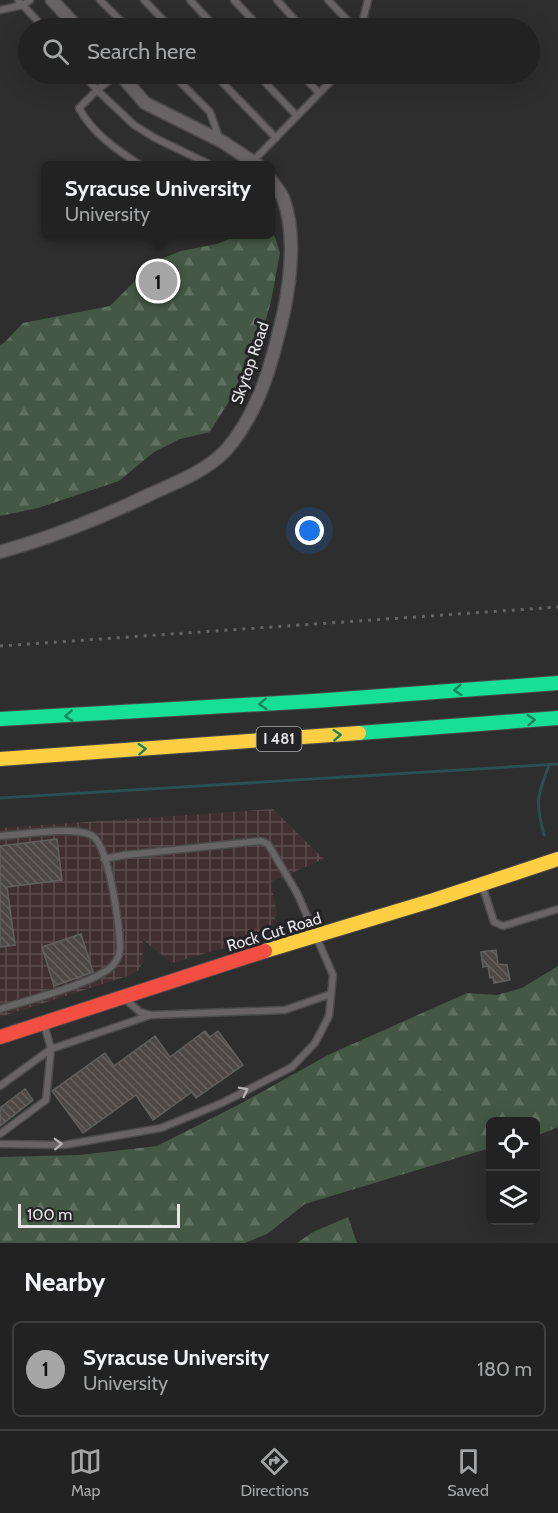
<!DOCTYPE html>
<html lang="en">
<head>
<meta charset="utf-8">
<style>
  body { margin:0; font-family:Cabin,sans-serif; background:#2a2a2a; color:#f1f3f6 }
  .controls { position:absolute; right:18px; bottom:18px; display:grid; overflow:hidden; border-radius:9px; box-shadow:0 6px 24px #0002 }
  .controls button { width:54px; height:54px; display:grid; place-items:center; padding:0; border:0; border-bottom:2px solid #3f3f40; background:#222; color:#f1f3f6; font:30px sans-serif }
  .scale { position:absolute; left:18px; bottom:15px; width:162px; box-sizing:border-box; padding-left:6px; border:3px solid #e7e6e7; border-top:0; font-size:16px; line-height:21px; white-space:nowrap; color:#e7e6e7; -webkit-text-stroke:4px #242325; paint-order:stroke }
  .you { position:absolute; left:310px; top:531px; width:21px; height:21px; margin:-15px; border:4px solid #fff; border-radius:50%; background:#1a73e8; box-shadow:0 0 0 9px #1a73e833 }
  .badge { display:grid; place-items:center; width:39px; height:39px; border-radius:50%; background:#a6a6a6; color:#111; font-size:20px; font-weight:700 }
  .pin { position:absolute; translate:-50% -50%; border:3px solid #fff; box-shadow:0 2px 6px #0006 }
  .popup { position:absolute; left:41px; top:161px; width:234px; height:78px; box-sizing:border-box; display:grid; place-content:center; border-radius:9px; background:#222; filter:drop-shadow(0 2px 4px #0005); font-size:20px; white-space:nowrap; color:#a2a4a5 }
  .popup b { font-size:22px; color:#f1f3f6 }
  .popup::after { content:''; position:absolute; left:50%; top:100%; margin-left:-12px; border:12px solid transparent; border-top-color:#222 }
  .list { margin:0; padding:0; list-style:none }
  h2 { display:flex; justify-content:space-between; align-items:center; height:78px; margin:0; padding:0 24px; font-size:26px }
  h2 small { font-size:20px; font-weight:400; color:#a2a4a5 }
  .list li { display:grid; grid-template-columns:39px 1fr auto; gap:18px; align-items:center; box-sizing:border-box; height:96px; margin:0 12px 12px; padding:0 12px; border:2px solid #3f3f40; border-radius:9px }
  .list b { display:block; font-size:22px; white-space:nowrap }
  .list p { margin:0; font-size:20px; white-space:nowrap; color:#a2a4a5 }
  .list em { font-size:20px; font-style:normal; color:#a2a4a5 }
  .icon { flex:none; width:33px; height:33px; fill:none; stroke:currentColor; stroke-width:2; stroke-linecap:round; stroke-linejoin:round }
  .map { position:relative; flex:none; width:558px; height:1243px; overflow:hidden }
  .search { position:absolute; background:#222; box-shadow:0 6px 24px #0002; left:18px; right:18px; top:18px; height:66px; display:flex; align-items:center; gap:15px; box-sizing:border-box; padding:0 21px; border-radius:33px; color:#a2a4a5; font-size:22px }
  .sheet { height:186px; background:#222 }
  nav { display:flex; justify-content:space-around; align-items:center; box-sizing:border-box; height:84px; border-top:2px solid #3f3f40; background:#222; font-size:16px; color:#a2a4a5 }
  nav a { display:grid; justify-items:center; gap:3px }
  nav .on { color:#a6a6a6 }
  .map>svg:first-child { display:block }
</style>
</head>
<body>
<div class="map">
<svg width="558" height="1243" viewBox="0 0 558 1243">
  <defs>
    <pattern id="industrial-grid" width="8" height="8" patternUnits="userSpaceOnUse" patternTransform="scale(1.5)"><rect width="8" height="8" fill="#402f31"/><path d="M0 4h8M4 0v8" fill="none" stroke="#5c4d4f"/></pattern>
    <pattern id="forest-firs" width="22" height="20" patternUnits="userSpaceOnUse" patternTransform="scale(1.5)"><rect width="22" height="20" fill="#445845"/><path d="M5 1l3.5 6h-7zM16 11l3.5 6h-7z" fill="#5f7060"/></pattern>
    <pattern id="building-back-hatch" width="6" height="6" patternUnits="userSpaceOnUse" patternTransform="scale(1.5)"><rect width="6" height="6" fill="#4d4845"/><path d="M-1 5l2 2M0 0l6 6M5-1l2 2" fill="none" stroke="#676260"/></pattern>
  </defs>
  <rect width="100%" height="100%" fill="#2e2e2e"/>
  <!-- industrial -->
  <path fill="url(#industrial-grid)" d="M 273,809 L 324,859 L 271,882 L 277,914 L 266,936 L 172,963 L 143,940 L 143,961 L 139,970 L 131,975 L 0,1017 L 0,828 Z"/>
  <!-- forest -->
  <path fill="url(#forest-firs)" d="M 271,232 L 275,237 L 280,253 L 271,301 L 255,359 L 210,432 L 180,439 L 154,452 L 119,481 L 38,508 L 0,516 L 0,345 L 5,342 L 23,323 L 110,306 L 154,262 L 181,251 L 217,244 L 239,235 L 270,234 Z
    M 558,966 L 558,1127 L 536,1136 L 536,1122 L 490,1122 L 490,1148 L 305,1204 L 267,1234 L 245,1243 L 0,1243 L 0,1157 L 79,1155 L 157,1146 L 240,1104 L 328,1055 L 467,993 L 497,995 L 522,988 Z
    M 348,1217 L 357,1243 L 297,1243 L 313,1232 Z"/>
  <g fill="none" stroke-linecap="round" stroke-linejoin="round">
    <!-- stream -->
    <path stroke="#2b5053" stroke-width="3" d="M 0,798 L 558,764
      M 544,835 C 535,800 537,798 549,765"/>
  </g>
  <!-- building -->
  <path fill="url(#building-back-hatch)" stroke="#616060" stroke-width="1.5" d="M 57,839 L 62,880 L 7,887 L 15,945 L 0,947 L 0,846 Z
    M 81,934 L 93,972 L 54,986 L 42,947 Z
    M 496,950 L 498,964 L 507,965 L 510,980 L 494,983 L 493,977 L 490,978 L 488,966 L 483,967 L 481,952 Z
    M 205,1031 L 210,1037 L 218,1031 L 243,1065 L 196,1098 L 192,1092 L 153,1120 L 136,1095 L 83,1133 L 52,1091 L 105,1053 L 114,1066 L 155,1036 L 170,1057 Z
    M 25,1089 L 33,1100 L 0,1126 L 0,1108 Z"/>
  <g fill="none" stroke-linecap="round" stroke-linejoin="round">
    <defs>
      <path id="lane" d="M 18,0 L 44,28
        M 100,0 L 128,28
        M 144,0 L 171,28
        M 190,0 L 216,28
        M 234,0 L 260,28
        M 277,0 L 302,28
        M 328,0 L 355,28
        M 0,10 L 23,5 L 30,0
        M 361,28 L 368,0
        M 83,74 L 97,90 L 79,108 C 92,133 118,151 142,166
        M 118,74 L 97,90 L 134,125 L 155,138 L 213,166
        M 172,74 L 210,112 L 220,140
        M 214,74 L 276,138
        M 257,74 L 297,116
        M 301,74 L 319,93
        M 253,161 L 338,74
        M 0,836 C 22,835 72,826 91,835 C 109,843 120,928 120,948 C 120,953 117,960 114,964 C 100,982 25,1001 0,1009
        M 482,885 L 494,922 L 503,926 L 558,909
        M 124,998 L 140,1012 L 151,1015 L 285,1010 L 331,994
        M 0,1086 L 51,1049 L 151,1015
        M 0,1134 L 46,1100 L 51,1049 L 44,1024
        M 0,1144 L 64,1145 L 161,1128 L 222,1103 L 292,1067 L 315,1043 L 329,1016 L 333,975 L 297,893 L 268,844 L 261,841 L 125,855 L 104,859"/>
      <path id="street" d="M 52,0 L 78,28
        M 120,74 L 145,103 L 223,142 L 259,166
        M 0,552 C 53,537 103,517 153,493 C 178,482 208,470 227,449 C 260,411 273,359 284,311 C 291,276 296,232 283,198 C 280,191 274,185 270,179"/>
      <path id="fast" d="M 0,719 L 314,701 L 558,683
        M 359,733 L 558,718"/>
      <path id="slow" d="M 0,759 L 359,733
        M 265,951 L 434,900 L 558,859"/>
      <path id="jam" d="M 0,1037 L 265,951"/>
    </defs>
    <!-- lane casing -->
    <use href="#lane" stroke="#4c4b4c" stroke-width="9"/>
    <!-- street casing -->
    <use href="#street" stroke="#4c4b4c" stroke-width="15"/>
    <!-- fast casing -->
    <use href="#fast" stroke="#4c4b4c" stroke-width="16"/>
    <!-- slow casing -->
    <use href="#slow" stroke="#4c4b4c" stroke-width="16"/>
    <!-- jam casing -->
    <use href="#jam" stroke="#4c4b4c" stroke-width="16"/>
    <!-- lane -->
    <use href="#lane" stroke="#686465" stroke-width="6"/>
    <!-- street -->
    <use href="#street" stroke="#686465" stroke-width="12"/>
    <!-- fast -->
    <use href="#fast" stroke="#16e098" stroke-width="14"/>
    <!-- slow -->
    <use href="#slow" stroke="#ffcf43" stroke-width="14"/>
    <!-- jam -->
    <use href="#jam" stroke="#f24e42" stroke-width="14"/>
    <!-- rail -->
    <path stroke="#686566" stroke-width="3" stroke-dasharray="3 6" stroke-linecap="butt" d="M 0,646 L 558,607"/>
  </g>
  <!-- one-way arrows -->
  <defs><path id="oneway-chevron" d="M-2-3.5L2.5 0L-2 3.5" fill="none" stroke-width="1.6" stroke-linecap="round" stroke-linejoin="round" transform="scale(1.5)"/></defs>
  <g stroke="#1d825e">
    <use href="#oneway-chevron" transform="translate(458 690) rotate(176)"/>
    <use href="#oneway-chevron" transform="translate(263 704) rotate(177)"/>
    <use href="#oneway-chevron" transform="translate(69 716) rotate(177)"/>
    <use href="#oneway-chevron" transform="translate(531 720) rotate(-4)"/>
    <use href="#oneway-chevron" transform="translate(337 735) rotate(-4)"/>
    <use href="#oneway-chevron" transform="translate(142 749) rotate(-4)"/>
  </g>
  <g stroke="#b4b2b3">
    <use href="#oneway-chevron" transform="translate(244 1091) rotate(-27)"/>
    <use href="#oneway-chevron" transform="translate(58 1144) rotate(-2)"/>
  </g>
  <g text-anchor="middle" dominant-baseline="central" stroke-width="6" stroke-linejoin="round" paint-order="stroke">
    <!-- shield labels -->
    <rect fill="#242325" stroke="#acacad" stroke-width="1.5" x="256.5" y="727" width="45" height="24" rx="4.5"/>
    <g font-size="15" font-weight="bold" fill="#e7e6e7">
      <text x="279" y="739">I 481</text>
    </g>
    <!-- street labels -->
    <g font-size="16" fill="#e7e6e7" stroke="#242325">
      <text transform="translate(250 363) rotate(-71)">Skytop Road</text>
      <text transform="translate(274 932) rotate(-17)">Rock Cut Road</text>
    </g>
  </g>
</svg>
<div class="controls">
<button><svg class="icon" aria-label="locate" viewBox="0 0 24 24"><circle cx="12" cy="12" r="6"/><path d="M12 2v4M12 18v4M2 12h4M18 12h4"/></svg></button>
<button><svg class="icon" aria-label="layers" viewBox="0 0 24 24"><path d="M12 4l9 5-9 5-9-5zM3 14l9 5 9-5"/></svg></button>
</div>
<div class="scale">100 m</div>
<div class="you"></div>
<div class="pin badge" style="left:158px;top:281px">1</div>
<div class="popup"><b>Syracuse University</b>University</div>
<div class="search"><svg class="icon" aria-label="search" viewBox="0 0 24 24"><circle cx="10" cy="10" r="6"/><path d="M15 15l6 6"/></svg>Search here</div>
</div>
<section class="sheet">
<h2>Nearby<small></small></h2>
<ul class="list">
<li><span class="badge">1</span><div><b>Syracuse University</b><p>University</p></div><em>180 m</em></li>
</ul>
</section>
<nav>
<a class="on"><svg class="icon" aria-label="map" viewBox="0 0 24 24"><path d="M3 6l6-2 6 2 6-2v14l-6 2-6-2-6 2zM9 4v14M15 6v14"/></svg>Map</a>
<a><svg class="icon" aria-label="directions" viewBox="0 0 24 24"><path d="M12 3l9 9-9 9-9-9zM9 14v-3h6M13 9l2 2-2 2"/></svg>Directions</a>
<a><svg class="icon" aria-label="saved" viewBox="0 0 24 24"><path d="M7 4h10v16l-5-4-5 4z"/></svg>Saved</a>
</nav>
</body>
</html>
